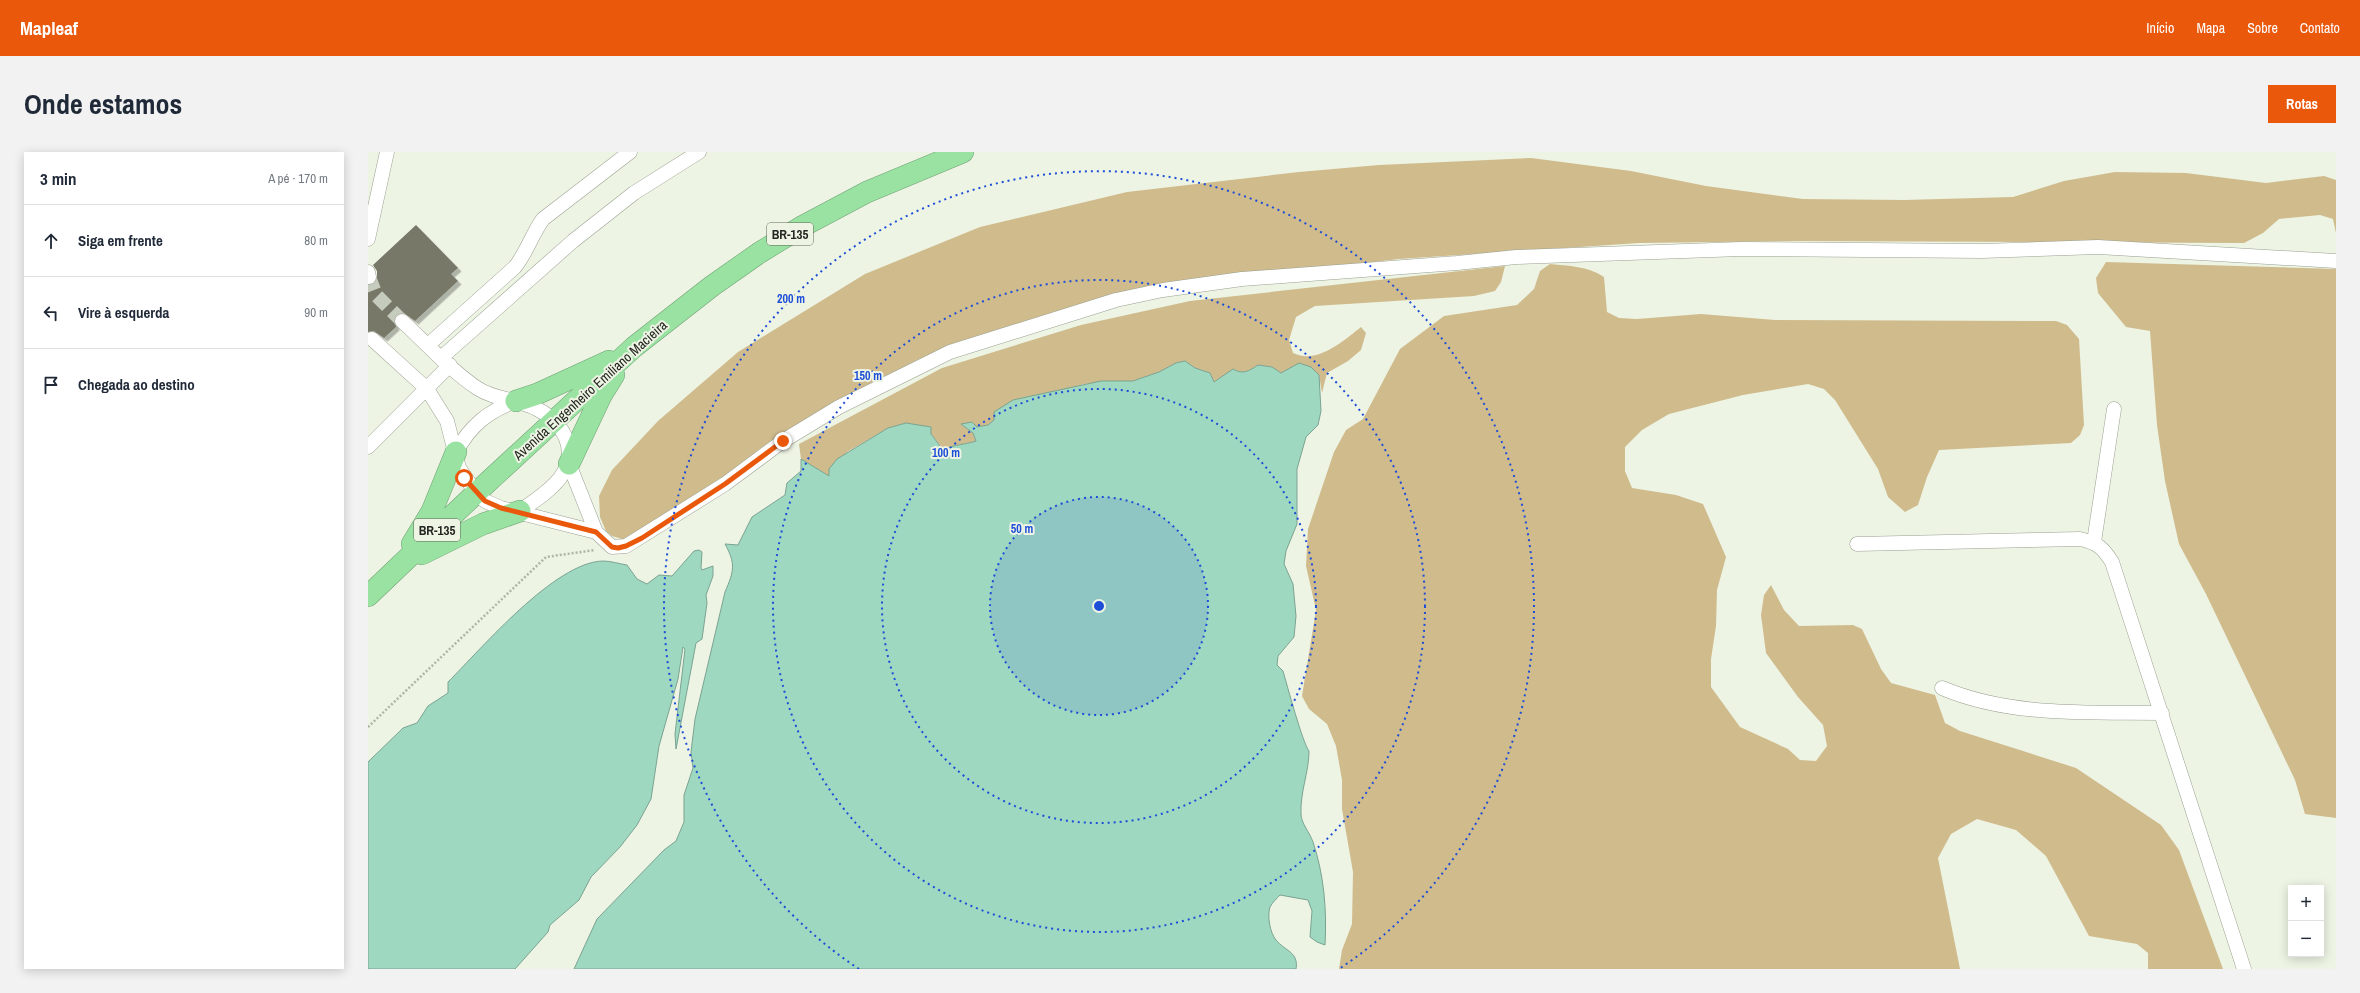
<!DOCTYPE html>
<html lang="pt">
<head>
<meta charset="utf-8">
<style>
  body { margin:0; font-family:"Archivo Narrow",sans-serif; background:#f2f2f3; color:#1f2937 }
  .controls { position:absolute; right:12px; bottom:12px; display:grid; overflow:hidden; border-radius:0px; box-shadow:0 2px 10px #0003 }
  .controls button { width:36px; height:36px; display:grid; place-items:center; padding:0; border:0; border-bottom:1px solid #e0e1e3; background:#fff; color:#1f2937; font:20px sans-serif }
  .stop { position:absolute; width:12px; height:12px; margin:-9px; border:3px solid #ea580c; border-radius:50%; background:#fff }
  .stop.end { background:#ea580c; border-color:#fff; box-shadow:0 1px 4px #0008 }
  .list { margin:0; padding:0; list-style:none }
  h2 { display:flex; justify-content:space-between; align-items:center; height:52px; margin:0; padding:0 16px; font-size:17px }
  h2 small { font-size:13px; font-weight:400; color:#747a83 }
  .list li { display:grid; grid-template-columns:26px 1fr auto; gap:12px; align-items:center; box-sizing:border-box; height:72px; padding:0 16px; border-top:1px solid #e0e1e3 }
  .list b { display:block; font-size:15px; white-space:nowrap }
  .list em { font-size:13px; font-style:normal; color:#747a83 }
  .icon { flex:none; width:22px; height:22px; fill:none; stroke:currentColor; stroke-width:2; stroke-linecap:round; stroke-linejoin:round }
  .map { position:relative; flex:none; width:1968px; height:817px; overflow:hidden; border-radius:0px }
  header { display:flex; align-items:center; gap:24px; box-sizing:border-box; height:56px; padding:0 20px; background:#ea580c; color:#fff }
  header strong { font-size:19px }
  nav { display:flex; gap:22px; margin-inline-start:auto; font-size:14px }
  .intro { display:flex; align-items:center; justify-content:space-between; box-sizing:border-box; height:96px; padding:0 24px }
  h1 { margin:0; font-size:28px }
  .button { padding:10px 18px; border-radius:0px; background:#ea580c; color:#fff; font-size:14px; font-weight:700 }
  main { display:flex; gap:24px; padding:0 24px }
  aside { flex:1; background:#fff; border-radius:0px; box-shadow:0 2px 10px #0003 }
  .map>svg:first-child { display:block }
</style>
</head>
<body>
<header>
<strong>Mapleaf</strong>
<nav><a>Início</a><a>Mapa</a><a>Sobre</a><a>Contato</a></nav>
</header>
<div class="intro"><h1>Onde estamos</h1><a class="button">Rotas</a></div>
<main>
<aside>
<h2>3 min<small>A pé · 170 m</small></h2>
<ul class="list">
<li><svg class="icon" aria-label="ahead" viewBox="0 0 24 24"><path d="M12 20V5M6 11l6-6 6 6"/></svg><div><b>Siga em frente</b></div><em>80 m</em></li>
<li><svg class="icon" aria-label="left" viewBox="0 0 24 24"><path d="M17 20v-9H6M10 6l-5 5 5 5"/></svg><div><b>Vire à esquerda</b></div><em>90 m</em></li>
<li><svg class="icon" aria-label="arrive" viewBox="0 0 24 24"><path d="M6 21V4h12l-3 4 3 4H6"/></svg><div><b>Chegada ao destino</b></div></li>
</ul>
</aside>
<div class="map">
<svg width="1968" height="817" viewBox="0 0 1968 817">
  <defs>
    <filter id="shadow"><feDropShadow dx="3.5" dy="3.5" stdDeviation="0" flood-color="#0004"/></filter>
  </defs>
  <rect width="100%" height="100%" fill="#edf4e4"/>
  <!-- forest -->
  <path fill="#d0bb8c" d="M 1163,6 L 1263,19 L 1338,34 L 1435,47 L 1536,48 L 1645,45 L 1696,29 L 1747,20 L 1818,21 L 1898,31 L 1956,24 L 1968,28 L 1968,81 L 1965,67 L 1952,63 L 1911,67 L 1895,81 L 1876,91 L 1427,89 L 1271,91 L 1031,107 L 789,135 L 652,172 L 551,207 L 436,270 L 260,389 L 244,384 L 238,379 L 232,365 L 231,344 L 244,318 L 290,269 L 370,200 L 497,122 L 612,75 L 759,40 L 931,20 L 1011,13 Z
    M 1738,110 L 1968,117 L 1968,666 L 1937,662 L 1927,628 L 1838,442 L 1811,392 L 1797,329 L 1789,273 L 1782,179 L 1758,175 L 1730,141 L 1728,126 Z
    M 1182,112 C 1201,114 1219,114 1236,125 L 1239,160 L 1251,166 L 1269,167 L 1333,162 L 1407,168 L 1688,169 L 1699,173 L 1711,187 L 1716,273 L 1712,283 L 1703,291 L 1571,298 L 1559,325 L 1550,353 L 1537,360 L 1520,345 L 1510,317 L 1467,248 L 1456,237 L 1440,232 L 1375,243 L 1301,262 L 1274,278 L 1257,295 L 1257,319 L 1264,336 L 1308,343 L 1335,352 L 1358,405 L 1349,438 L 1348,474 L 1343,507 L 1343,535 L 1372,575 L 1420,597 L 1432,608 L 1448,609 L 1459,594 L 1455,573 L 1430,545 L 1398,501 L 1393,463 L 1396,443 L 1403,433 L 1416,458 L 1431,474 L 1485,473 L 1494,477 L 1513,517 L 1523,531 L 1567,543 L 1577,571 L 1592,579 L 1708,616 L 1793,673 L 1811,698 L 1855,817 L 1780,817 L 1780,801 L 1769,792 L 1721,784 L 1678,704 L 1648,678 L 1609,667 L 1583,682 L 1570,706 L 1592,817 L 971,817 L 974,798 L 984,772 L 985,720 L 974,657 L 974,628 L 968,594 L 959,572 L 941,557 L 934,544 L 948,458 L 938,414 L 940,377 L 966,300 L 978,278 L 995,267 L 1032,197 L 1076,164 L 1149,153 L 1166,137 L 1172,119 Z
    M 1137,114 L 1133,130 L 1127,139 L 1106,144 L 947,154 L 928,165 L 921,188 L 925,201 C 930,203 936,205 941,204 C 960,203 979,186 993,175 L 998,181 L 993,198 L 980,209 L 959,221 L 954,241 L 951,223 L 913,221 L 904,215 L 890,213 C 881,219 875,223 865,217 L 846,230 L 842,221 L 827,216 L 817,209 L 808,211 L 791,220 L 765,229 L 716,232 L 689,240 L 645,248 L 621,273 L 609,275 L 594,273 L 605,281 L 608,289 C 597,293 585,292 576,298 L 563,282 L 538,271 L 520,276 L 479,300 L 461,324 L 433,307 L 431,292 L 574,216 L 713,173 L 822,149 Z"/>
  <!-- water -->
  <path fill="#9fd8c1" stroke="#7aa391" d="M 817,209 L 827,216 L 842,221 L 846,230 L 865,217 C 875,223 881,219 890,213 L 904,215 L 913,221 L 931,211 L 943,215 L 951,223 L 953,259 L 950,273 L 938,285 L 929,317 L 929,372 L 918,399 L 916,412 L 925,432 L 928,464 L 926,485 L 910,504 L 909,513 L 915,519 C 919,533 935,592 941,599 C 941,620 932,640 933,662 C 933,671 942,681 945,690 C 956,723 959,758 957,793 L 949,790 L 942,785 L 944,759 L 940,748 L 912,743 C 909,746 904,751 902,755 C 899,764 902,781 908,788 C 917,799 931,800 928,817 L 206,817 L 229,767 L 296,698 L 308,689 L 316,670 L 316,643 L 325,616 L 323,600 L 327,567 L 357,440 C 366,419 368,412 357,392 L 370,393 L 384,365 L 417,343 L 419,331 L 433,319 L 433,307 L 461,324 L 461,317 L 469,307 L 520,276 L 538,271 L 563,275 L 563,282 L 575,298 C 586,292 597,293 608,289 L 605,281 L 593,272 L 604,270 L 609,275 L 620,273 L 626,268 L 626,260 L 645,248 L 733,229 L 765,229 L 791,220 L 808,211 Z
    M 331,398 L 334,400 L 333,416 L 334,418 L 345,414 L 345,424 L 338,443 L 339,451 L 334,487 L 328,491 L 308,597 L 307,582 L 317,497 L 315,495 L 310,527 L 291,594 L 283,647 L 269,673 L 252,695 L 223,725 L 211,748 L 182,773 L 180,780 L 147,817 L 0,817 L 0,610 L 35,576 L 49,571 L 60,554 L 80,541 L 80,530 C 114,496 187,410 235,409 C 243,409 252,412 259,413 L 269,427 L 279,432 L 291,423 L 304,424 L 326,399 Z"/>
  <!-- building -->
  <path fill="#787869" filter="url(#shadow)" d="M 48,73 L 90,116 L 83,122 L 90,129 L 47,169 L 36,161 L 28,163 L 26,167 L 28,175 L 16,186 L 6,179 L 0,180 L 0,133 L 6,132 L 9,127 L 9,119 L 5,113 Z"/>
  <g fill="none" stroke-linecap="round" stroke-linejoin="round">
    <!-- minor-tunnel -->
    <path stroke="#c5cbbd" stroke-width="14" stroke-dasharray="14 7" stroke-linecap="butt" d="M 1,125 L 8,143 L 34,169"/>
    <defs>
      <path id="minor" d="M 0,87 L 19,0
        M 0,120 L 1,125
        M 34,169 C 58,191 82,218 109,236 C 127,248 150,247 169,257 C 181,263 191,272 197,284 C 213,320 178,341 152,359
        M 4,187 L 59,237 L 79,269 L 91,316 L 108,341 L 117,349 L 133,356 L 228,380
        M 60,193 L 147,115 C 159,100 164,82 175,67 L 262,0
        M 74,205 L 205,89 L 266,41 L 331,0
        M 0,295 L 82,213
        M 88,300 C 102,274 120,259 148,249
        M 201,312 L 228,380 L 244,395 L 258,394 L 357,332 L 415,289 L 471,255 L 582,200 L 748,148 L 795,138 L 874,127 L 1089,111 L 1148,105 L 1373,97 L 1614,99 L 1730,95 L 1968,109
        M 1726,390 L 1746,257
        M 1489,392 L 1712,387 C 1730,391 1735,396 1744,410 L 1876,817
        M 1574,536 C 1642,565 1721,560 1794,561"/>
      <path id="highway" d="M 148,249 L 169,242 L 241,209
        M 201,312 L 233,244 L 246,223
        M 44,392 L 64,359 L 88,300
        M 54,402 L 115,372 L 152,359
        M 0,444 L 108,341 L 266,195 L 344,134 L 391,101 L 435,74 L 499,40 L 595,0"/>
    </defs>
    <!-- minor casing -->
    <use href="#minor" stroke="#99a091" stroke-width="15"/>
    <!-- highway casing -->
    <use href="#highway" stroke="#70a074" stroke-width="22"/>
    <!-- path -->
    <path stroke="#aeb4a7" stroke-width="2.5" stroke-dasharray="2 2" stroke-linecap="butt" d="M 0,575 L 178,405 L 227,398"/>
    <!-- minor -->
    <use href="#minor" stroke="#fff" stroke-width="14"/>
    <!-- highway -->
    <use href="#highway" stroke="#99e2a2" stroke-width="21"/>
  </g>
  <g fill="none" stroke-linecap="round" stroke-linejoin="round">
    <!-- route -->
    <path stroke="#ea580c" stroke-width="5" d="M 96,326 L 117,349 L 133,356 L 228,380 L 244,395 L 250,396 L 258,394 L 274,386 L 357,332 L 415,289"/>
  </g>
  <!-- distance rings -->
  <circle cx="731" cy="454" r="109" fill="#1d4ed8" fill-opacity=".12"/>
  <g fill="none" stroke="#1d4ed8" stroke-width="2" stroke-dasharray="2 4">
    <circle cx="731" cy="454" r="109"/>
    <circle cx="731" cy="454" r="217"/>
    <circle cx="731" cy="454" r="326"/>
    <path d="M491 817A435 435 0 1 1 971 817"/>
  </g>
  <g text-anchor="middle" dominant-baseline="central" stroke-width="4" stroke-linejoin="round" paint-order="stroke">
    <!-- shield labels -->
    <g fill="#edf4e4" stroke="#60645b" stroke-width="1">
      <rect x="399" y="71" width="46" height="22" rx="3"/>
      <rect x="46" y="367" width="46" height="22" rx="3"/>
    </g>
    <g font-size="13" font-weight="bold" fill="#232620">
      <text x="422" y="82">BR-135</text>
      <text x="69" y="378">BR-135</text>
    </g>
    <!-- street labels -->
    <g font-size="14" fill="#232620" stroke="#edf4e4">
      <text transform="translate(222 238) rotate(-42)">Avenida Engenheiro Emiliano Macieira</text>
    </g>
  </g>
  <circle cx="731" cy="454" r="6" fill="#1d4ed8" stroke="#edf4e4" stroke-width="2"/>
  <g font-size="12" text-anchor="middle" font-weight="bold" fill="#1d4ed8" stroke="#edf4e4" stroke-width="4" stroke-linejoin="round" paint-order="stroke">
    <text x="423" y="151">200 m</text>
    <text x="500" y="228">150 m</text>
    <text x="578" y="305">100 m</text>
    <text x="654" y="381">50 m</text>
  </g>
</svg>
<div class="controls">
<button>+</button>
<button>−</button>
</div>
<div class="stop" style="left:96px;top:326px"></div>
<div class="stop end" style="left:415px;top:289px"></div>
</div>
</main>
</body>
</html>
